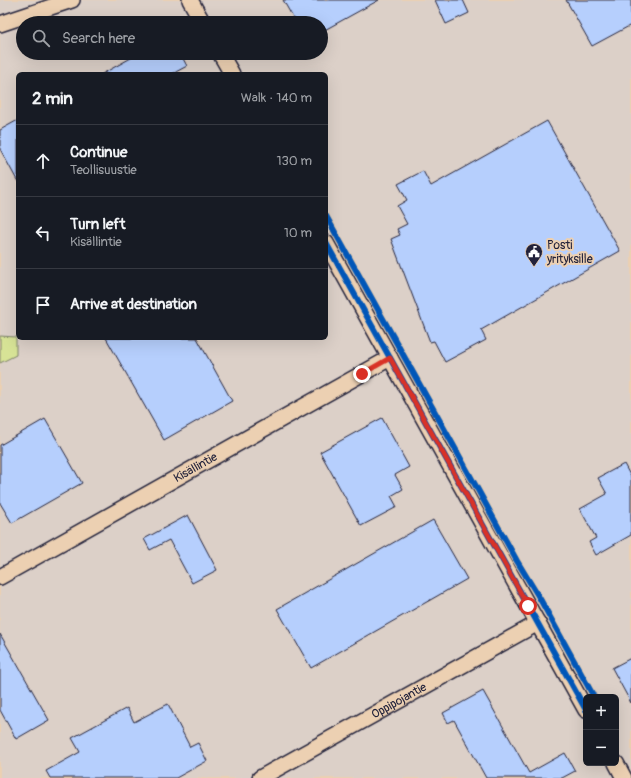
<!DOCTYPE html>
<html lang="en">
<head>
<meta charset="utf-8">
<style>
  body { margin:0; font-family:Pangolin,sans-serif; background:#242831; color:#f1f3f6 }
  .controls { position:absolute; right:12px; bottom:12px; display:grid; overflow:hidden; border-radius:6px; box-shadow:0 4px 16px #0002 }
  .controls button { width:36px; height:36px; display:grid; place-items:center; padding:0; border:0; border-bottom:1px solid #363941; background:#171b24; color:#f1f3f6; font:20px sans-serif }
  .stop { position:absolute; width:12px; height:12px; margin:-9px; border:3px solid #d93025; border-radius:50%; background:#fff }
  .stop.end { background:#d93025; border-color:#fff; box-shadow:0 1px 4px #0008 }
  .list { margin:0; padding:0; list-style:none }
  h2 { display:flex; justify-content:space-between; align-items:center; height:52px; margin:0; padding:0 16px; font-size:17px }
  h2 small { font-size:13px; font-weight:400; color:#9ea1a6 }
  .list li { display:grid; grid-template-columns:26px 1fr auto; gap:12px; align-items:center; box-sizing:border-box; height:72px; padding:0 16px; border-top:1px solid #363941 }
  .list b { display:block; font-size:15px; white-space:nowrap }
  .list p { margin:0; font-size:13px; white-space:nowrap; color:#9ea1a6 }
  .list em { font-size:13px; font-style:normal; color:#9ea1a6 }
  .icon { flex:none; width:22px; height:22px; fill:none; stroke:currentColor; stroke-width:2; stroke-linecap:round; stroke-linejoin:round }
  .map { position:relative; flex:none; width:631px; height:778px; overflow:hidden }
  .search { position:absolute; background:#171b24; box-shadow:0 4px 16px #0002; left:16px; top:16px; width:312px; height:44px; display:flex; align-items:center; gap:10px; box-sizing:border-box; padding:0 14px; border-radius:22px; color:#9ea1a6; font-size:15px }
  .panel { position:absolute; background:#171b24; box-shadow:0 4px 16px #0002; left:16px; top:72px; width:312px; height:268px; border-radius:6px }
  .map>svg:first-child { display:block }
</style>
</head>
<body>
<div class="map">
<svg width="631" height="778" viewBox="0 0 631 778">
  <rect width="100%" height="100%" fill="#ecd0b2"/>
  <filter id="ink" filterUnits="userSpaceOnUse"><feTurbulence type="fractalNoise" baseFrequency=".025" numOctaves="2"/><feDisplacementMap in="SourceGraphic" scale="8" xChannelSelector="R" yChannelSelector="G"/><feConvolveMatrix kernelMatrix="1 2 1 2 8 2 1 2 1" color-interpolation-filters="sRGB"/></filter>
  <g filter="url(#ink)">
    <!-- built -->
    <path fill="#dcd0c8" fill-rule="evenodd" d="M 0,0 L 631,0 L 631,778 L 0,778 ZM 23,23 L 321,23 L 321,53 L 23,53 ZM 18,74 L 326,74 L 326,338 L 18,338 ZM 586,697 L 616,697 L 616,763 L 586,763 Z"/>
    <!-- green -->
    <path fill="#d7e396" stroke="#7c8268" d="M 0,336 L 16,337 L 16,355 L 0,363 Z"/>
    <!-- building -->
    <path fill="#b6cffd" stroke="#22223b" d="M 283,0 L 379,0 L 321,32 L 321,23 L 296,23 Z
      M 435,0 L 463,0 L 469,13 L 446,24 Z
      M 566,0 L 631,0 L 631,25 L 592,46 Z
      M 140,53 L 180,53 L 187,66 L 172,74 L 102,74 Z
      M 18,120 L 18,182 L 0,149 L 0,130 Z
      M 547,121 L 620,251 L 481,330 L 486,340 L 445,362 L 434,341 L 430,342 L 391,239 L 400,235 L 397,229 L 407,224 L 397,206 L 407,200 L 398,184 L 423,171 L 431,186 Z
      M 106,338 L 197,338 L 232,401 L 164,440 Z
      M 382,418 L 409,467 L 395,475 L 403,489 L 391,496 L 397,507 L 361,526 L 320,452 Z
      M 45,419 L 82,483 L 12,523 L 0,503 L 0,445 Z
      M 624,464 L 631,477 L 631,535 L 596,555 L 589,542 L 596,538 L 580,509 L 607,494 L 598,478 Z
      M 188,515 L 217,570 L 192,583 L 169,540 L 150,550 L 144,539 Z
      M 433,520 L 467,579 L 311,668 L 277,609 Z
      M 0,634 L 49,720 L 16,739 L 0,710 Z
      M 631,658 L 631,703 L 612,668 Z
      M 483,691 L 529,773 L 565,753 L 575,771 L 562,778 L 486,778 L 454,720 L 448,723 L 443,713 Z
      M 168,704 L 190,747 L 198,743 L 207,761 L 176,778 L 50,778 L 46,771 L 80,752 L 72,738 L 127,708 L 134,722 Z"/>
    <g fill="none" stroke-linecap="round" stroke-linejoin="round">
      <defs>
        <g id="minor">
          <path d="M 190,0 L 203,23"/>
          <path d="M 0,24 L 72,0"/>
          <path d="M 220,53 L 232,74"/>
          <path d="M 326,243 L 586,710"/>
          <path id="s1" d="M 0,577 L 390,358"/>
          <path d="M 616,763 L 624,778"/>
          <path id="s2" d="M 260,778 L 538,623"/>
        </g>
      </defs>
      <!-- minor casing -->
      <use href="#minor" stroke="#22223b" stroke-width="18"/>
      <!-- minor -->
      <use href="#minor" stroke="#ecd0b2" stroke-width="15"/>
      <defs>
        <path id="cycleway" d="M 326,216 L 456,450 L 517,561 L 540,599 L 594,697
          M 326,243 L 586,710"/>
      </defs>
      <!-- cycleway casing -->
      <use href="#cycleway" stroke="#ecd0b2" stroke-width="8"/>
      <!-- cycleway -->
      <use href="#cycleway" stroke="#0057b8" stroke-width="6"/>
    </g>
  </g>
  <g fill="none" stroke-linecap="round" stroke-linejoin="round" filter="url(#ink)">
    <!-- route -->
    <path stroke="#d93025" stroke-width="5" d="M 362,374 L 390,358 L 528,606"/>
  </g>
  <!-- icons -->
  <defs>
    <symbol id="civic-pin" viewBox="-11 -11 22 30"><path d="M0 17L-7.5 6A9.5 9.5 0 1 1 7.5 6Z" fill="#22223b" stroke="#ecd0b2"/><path d="M-.6-6.5H3V-4.5H.6V-3L4-1V1h2V6H-6V1h2V-1L-.6-3ZM-1.2 2.5V6h2.4V2.5Z" fill="#fff"/></symbol>
  </defs>
  <g fill-rule="evenodd">
    <use href="#civic-pin" x="524" y="242" width="20" height="27"/>
  </g>
  <g text-anchor="middle" dominant-baseline="central" stroke-width="4" stroke-linejoin="round" paint-order="stroke">
    <!-- poi labels -->
    <g font-size="12" fill="#22223b" stroke="#ecd0b2" text-anchor="start">
      <text x="547" y="245">Posti<tspan x="547" dy="14">yrityksille</tspan></text>
    </g>
    <!-- street labels -->
    <g font-size="12" fill="#22223b" stroke="#ecd0b2">
      <text stroke="none"><textPath href="#s1" startOffset="224">Kisällintie</textPath></text>
      <text stroke="none"><textPath href="#s2" startOffset="159">Oppipojantie</textPath></text>
    </g>
  </g>
</svg>
<div class="controls">
<button>+</button>
<button>−</button>
</div>
<div class="stop" style="left:528px;top:606px"></div>
<div class="stop end" style="left:362px;top:374px"></div>
<div class="search"><svg class="icon" aria-label="search" viewBox="0 0 24 24"><circle cx="10" cy="10" r="6"/><path d="M15 15l6 6"/></svg>Search here</div>
<section class="panel">
<h2>2 min<small>Walk · 140 m</small></h2>
<ul class="list">
<li><svg class="icon" aria-label="ahead" viewBox="0 0 24 24"><path d="M12 20V5M6 11l6-6 6 6"/></svg><div><b>Continue</b><p>Teollisuustie</p></div><em>130 m</em></li>
<li><svg class="icon" aria-label="left" viewBox="0 0 24 24"><path d="M17 20v-9H6M10 6l-5 5 5 5"/></svg><div><b>Turn left</b><p>Kisällintie</p></div><em>10 m</em></li>
<li><svg class="icon" aria-label="arrive" viewBox="0 0 24 24"><path d="M6 21V4h12l-3 4 3 4H6"/></svg><div><b>Arrive at destination</b></div></li>
</ul>
</section>
</div>
</body>
</html>
